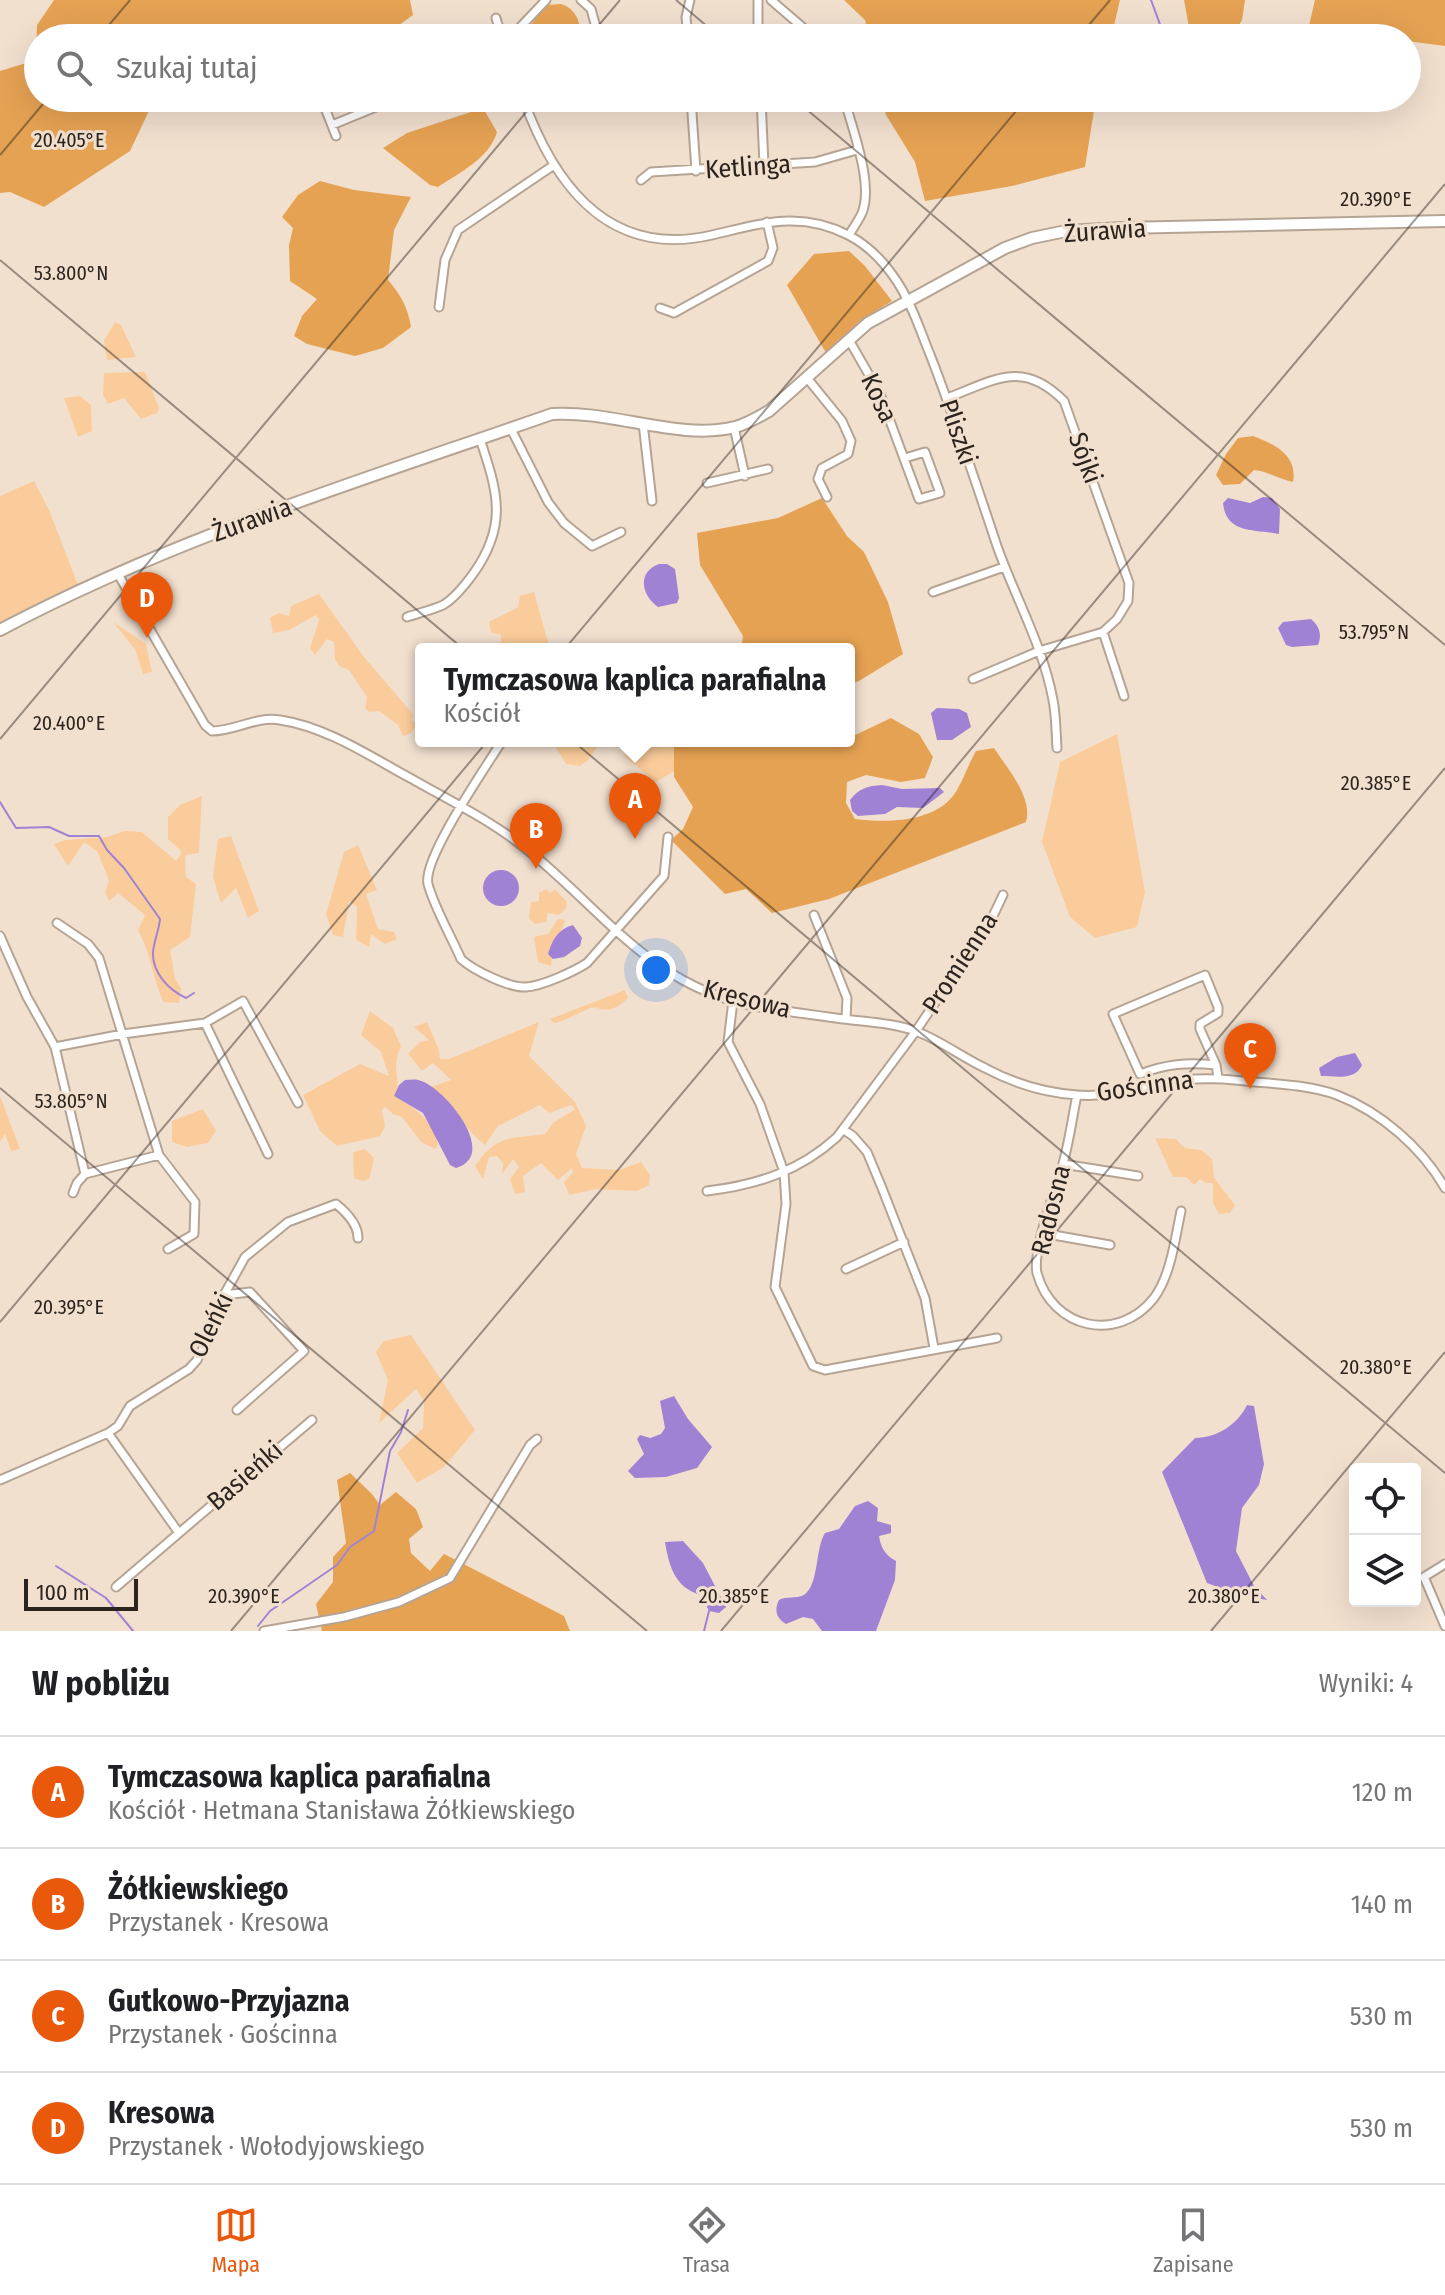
<!DOCTYPE html>
<html lang="pl">
<head>
<meta charset="utf-8">
<style>
  body { margin:0; font-family:"Fira Sans Condensed",sans-serif; background:#f6f6f6; color:#202124 }
  .controls { position:absolute; right:24px; bottom:24px; display:grid; overflow:hidden; border-radius:8px; box-shadow:0 8px 32px #0002 }
  .controls button { width:72px; height:72px; display:grid; place-items:center; padding:0; border:0; border-bottom:2px solid #e0e0e0; background:#fff; color:#202124; font:40px sans-serif }
  .scale { position:absolute; left:24px; bottom:20px; width:114px; box-sizing:border-box; padding-left:8px; border:4px solid #2b241e; border-top:0; font-size:22px; line-height:28px; white-space:nowrap; color:#2b241e; -webkit-text-stroke:6px #f2e0cf; paint-order:stroke }
  .you { position:absolute; left:656px; top:970px; width:28px; height:28px; margin:-20px; border:6px solid #fff; border-radius:50%; background:#1a73e8; box-shadow:0 0 0 12px #1a73e833 }
  .badge { display:grid; place-items:center; width:52px; height:52px; border-radius:50%; background:#ea580c; color:#fff; font-size:26px; font-weight:700 }
  .pin { position:absolute; translate:-50% -66px; filter:drop-shadow(0 2px 4px #0008) }
  .pin::after { content:''; position:absolute; top:42px; width:28px; height:24px; background:inherit; clip-path:polygon(0 0,100% 0,50% 100%) }
  .popup { position:absolute; left:415px; top:643px; width:440px; height:104px; box-sizing:border-box; display:grid; place-content:center; border-radius:8px; background:#fff; filter:drop-shadow(0 2px 6px #0005); font-size:26px; white-space:nowrap; color:#757577 }
  .popup b { font-size:30px; color:#202124 }
  .popup::after { content:''; position:absolute; left:50%; top:100%; margin-left:-16px; border:16px solid transparent; border-top-color:#fff }
  .list { margin:0; padding:0; list-style:none }
  h2 { display:flex; justify-content:space-between; align-items:center; height:104px; margin:0; padding:0 32px; font-size:34px }
  h2 small { font-size:26px; font-weight:400; color:#757577 }
  .list li { display:grid; grid-template-columns:52px 1fr auto; gap:24px; align-items:center; box-sizing:border-box; height:112px; padding:0 32px; border-top:2px solid #e0e0e0 }
  .list b { display:block; font-size:30px; white-space:nowrap }
  .list p { margin:0; font-size:26px; white-space:nowrap; color:#757577 }
  .list em { font-size:26px; font-style:normal; color:#757577 }
  .icon { flex:none; width:44px; height:44px; fill:none; stroke:currentColor; stroke-width:2; stroke-linecap:round; stroke-linejoin:round }
  .map { position:relative; flex:none; width:1445px; height:1631px; overflow:hidden }
  .search { position:absolute; background:#fff; box-shadow:0 8px 32px #0002; left:24px; right:24px; top:24px; height:88px; display:flex; align-items:center; gap:20px; box-sizing:border-box; padding:0 28px; border-radius:44px; color:#757577; font-size:30px }
  .sheet { height:552px; background:#fff }
  nav { display:flex; justify-content:space-around; align-items:center; box-sizing:border-box; height:112px; border-top:2px solid #e0e0e0; background:#fff; font-size:22px; color:#757577 }
  nav a { display:grid; justify-items:center; gap:4px }
  nav .on { color:#ea580c }
  .map>svg:first-child { display:block }
</style>
</head>
<body>
<div class="map">
<svg width="1445" height="1631" viewBox="0 0 1445 1631">
  <rect width="100%" height="100%" fill="#f2e0cf"/>
  <!-- green -->
  <path fill="#fbcc9b" d="M 115,322 L 121,325 L 136,357 L 107,360 L 104,340 Z
    M 145,372 L 159,408 L 157,413 L 141,419 L 124,398 L 108,404 L 103,395 L 104,373 Z
    M 80,396 L 91,405 L 92,431 L 78,437 L 64,398 Z
    M 34,481 L 49,510 L 78,585 L 0,623 L 0,496 Z
    M 534,592 L 550,649 L 497,649 L 501,641 L 501,635 L 491,632 L 489,622 L 518,607 L 520,596 Z
    M 319,594 L 364,657 L 413,714 L 412,720 L 417,724 L 411,733 L 403,736 L 398,725 L 379,711 L 369,712 L 365,708 L 367,697 L 349,670 L 339,666 L 335,659 L 334,642 L 327,639 L 315,655 L 310,648 L 319,620 L 316,615 L 289,630 L 273,633 L 270,618 L 279,613 L 289,616 L 291,606 Z
    M 113,622 L 146,644 L 152,672 L 143,674 L 135,649 Z
    M 1117,734 L 1145,892 L 1137,927 L 1095,938 L 1070,917 L 1042,842 L 1060,762 Z
    M 561,741 L 582,741 L 597,747 L 588,760 L 580,766 L 566,764 L 556,748 Z
    M 650,741 L 674,741 L 674,771 L 656,782 L 623,755 Z
    M 202,796 L 199,853 L 185,855 L 186,877 L 196,884 L 190,937 L 170,950 L 175,979 L 181,988 L 179,1003 L 163,1002 C 153,978 150,951 138,930 L 145,915 L 118,893 L 109,901 L 105,892 L 109,880 L 97,851 L 84,842 L 68,866 L 54,844 L 65,840 L 107,837 L 125,831 L 142,832 L 176,861 L 182,852 L 168,839 L 168,817 L 180,805 Z
    M 231,836 L 259,911 L 248,918 L 236,888 L 221,903 L 213,877 L 218,839 Z
    M 358,845 L 377,890 L 366,894 L 378,929 L 394,932 L 397,939 L 385,944 L 371,934 L 369,947 L 356,940 L 357,907 L 349,901 L 343,937 L 333,935 L 326,914 L 344,852 Z
    M 546,889 L 550,893 L 555,889 L 567,902 L 566,908 L 559,915 L 548,913 L 546,922 L 535,924 L 529,918 L 531,902 L 539,901 L 539,893 Z
    M 558,919 L 565,920 C 563,932 552,940 548,954 L 552,958 L 551,966 L 538,962 L 534,937 L 548,934 Z
    M 625,990 L 628,998 C 618,1008 608,1013 595,1007 C 581,1010 568,1021 554,1023 L 550,1019 Z
    M 370,1011 L 393,1028 L 401,1046 C 390,1071 402,1076 395,1096 C 415,1108 434,1121 438,1145 L 435,1149 L 421,1142 L 402,1117 L 393,1114 L 385,1107 L 382,1110 L 385,1126 L 380,1136 L 337,1146 L 320,1131 L 303,1095 L 360,1064 L 389,1076 L 381,1052 L 361,1035 Z
    M 427,1022 L 439,1050 L 440,1059 L 449,1059 L 539,1022 L 529,1056 L 575,1102 L 586,1126 L 576,1154 L 582,1168 L 619,1170 L 641,1162 L 650,1175 L 649,1185 L 637,1191 L 596,1189 L 569,1195 L 564,1182 L 573,1172 L 572,1168 L 558,1180 L 541,1163 L 523,1176 L 525,1192 L 515,1194 L 510,1179 L 519,1167 L 513,1159 L 502,1174 L 503,1163 L 497,1156 L 489,1157 L 483,1179 L 475,1166 C 498,1134 509,1139 545,1134 L 553,1123 L 575,1109 L 571,1105 L 549,1113 L 540,1105 L 498,1126 L 485,1145 C 464,1129 451,1105 431,1087 L 451,1080 L 433,1063 L 422,1071 L 408,1054 L 420,1042 L 429,1040 L 414,1027 Z
    M 0,1096 L 20,1149 L 11,1151 L 5,1134 L 0,1142 Z
    M 203,1109 L 216,1131 L 208,1143 L 187,1147 L 172,1142 L 172,1121 Z
    M 1155,1138 L 1176,1139 L 1185,1148 L 1201,1150 L 1212,1159 L 1214,1178 L 1235,1205 L 1230,1213 L 1219,1214 L 1213,1203 L 1213,1183 L 1206,1183 L 1200,1179 L 1194,1185 L 1186,1177 L 1173,1177 Z
    M 365,1149 L 374,1158 L 369,1179 L 363,1181 L 354,1178 L 353,1152 Z
    M 411,1335 L 475,1430 L 444,1467 L 417,1483 L 397,1453 L 423,1428 L 424,1401 L 416,1389 L 379,1423 L 388,1380 L 376,1352 L 384,1341 Z"/>
  <!-- forest -->
  <path fill="#e6a253" d="M 54,0 L 410,0 L 413,15 L 381,38 L 38,38 L 38,98 L 155,98 L 130,151 L 44,207 L 10,192 L 0,193 L 0,71 L 36,60 L 37,25 Z
    M 844,0 L 1120,0 L 1111,38 L 869,38 L 865,20 Z
    M 1184,0 L 1245,0 L 1242,20 L 1231,38 L 1191,38 Z
    M 1315,0 L 1445,0 L 1445,46 L 1407,41 L 1407,38 L 1306,38 Z
    M 561,4 C 577,9 580,23 582,38 L 521,38 L 546,5 Z
    M 882,98 L 1096,98 L 1085,167 L 1012,186 L 925,201 L 915,162 L 886,115 Z
    M 483,108 L 497,132 C 489,159 460,172 438,187 L 430,185 L 383,148 L 407,133 Z
    M 320,181 L 354,190 L 411,197 L 394,230 L 388,280 C 401,295 408,308 411,327 L 383,348 L 355,356 L 307,344 L 294,336 L 302,316 L 317,299 L 290,281 L 289,245 L 293,228 L 282,217 L 298,195 Z
    M 849,251 L 865,266 L 892,301 L 861,320 L 826,353 L 787,285 L 814,254 Z
    M 1253,436 C 1274,444 1298,455 1293,482 C 1277,479 1268,471 1254,470 L 1240,484 L 1223,485 L 1216,475 L 1226,454 L 1238,438 Z
    M 822,498 L 847,536 L 864,552 L 888,602 L 903,654 L 859,681 L 849,685 L 849,649 L 741,649 L 743,636 L 700,565 L 697,533 L 778,518 Z
    M 891,718 L 919,734 L 933,757 L 925,778 L 901,782 L 866,775 L 847,782 L 846,803 L 855,819 C 887,823 938,823 957,790 C 964,778 969,763 976,751 L 994,748 C 1007,768 1033,797 1026,822 L 829,899 L 772,913 L 746,889 L 725,894 L 671,840 L 683,829 L 693,807 L 674,777 L 674,741 L 849,741 L 849,738 Z
    M 350,1473 L 372,1494 L 380,1505 L 396,1492 L 416,1509 L 423,1527 L 409,1539 L 411,1553 L 430,1571 L 444,1554 L 564,1616 L 570,1631 L 322,1631 L 316,1604 L 333,1582 L 333,1557 L 346,1543 L 337,1480 Z"/>
  <!-- water -->
  <path fill="#a082d5" d="M 1263,497 L 1272,498 L 1280,509 L 1279,534 C 1254,529 1226,534 1223,503 L 1228,498 L 1250,503 Z
    M 659,564 L 667,564 L 675,569 L 679,598 L 677,603 L 658,607 C 641,595 637,572 659,564 Z
    M 1311,619 C 1320,627 1322,635 1318,645 L 1292,647 L 1286,645 L 1278,628 L 1283,622 Z
    M 937,708 L 959,709 L 967,713 L 971,727 L 952,740 L 937,740 L 931,713 Z
    M 882,785 L 902,789 L 940,788 L 944,792 L 923,808 L 897,807 L 885,814 L 858,816 L 852,811 L 850,800 C 859,788 868,786 882,785 Z
    M483 888a18 18 0 1 1 36 0a18 18 0 1 1-36 0Z
    M 573,925 L 582,938 L 580,946 L 564,957 L 553,959 L 548,954 C 552,940 558,929 573,925 Z
    M 1355,1053 L 1362,1065 C 1355,1081 1336,1076 1321,1076 L 1319,1068 L 1337,1057 Z
    M 405,1080 C 409,1080 414,1079 418,1080 C 442,1084 501,1155 456,1168 L 450,1165 L 423,1113 L 394,1096 L 399,1085 Z
    M 674,1396 L 688,1419 L 712,1447 L 697,1468 L 666,1477 L 635,1478 L 628,1471 L 644,1454 L 637,1439 L 640,1435 L 650,1438 L 661,1434 L 665,1428 L 660,1401 Z
    M 1247,1405 L 1254,1406 L 1264,1464 L 1259,1485 L 1242,1508 L 1236,1551 L 1254,1586 L 1267,1600 L 1239,1595 L 1207,1583 L 1162,1472 L 1195,1438 C 1217,1438 1238,1424 1247,1405 Z
    M 868,1501 L 878,1508 L 877,1521 L 891,1525 L 891,1533 L 879,1536 C 881,1548 885,1555 896,1561 L 895,1580 L 876,1631 L 822,1631 L 813,1619 L 803,1617 L 786,1624 C 776,1618 774,1610 779,1600 C 786,1596 796,1599 804,1595 C 819,1585 815,1549 825,1533 L 839,1529 L 855,1506 Z
    M 683,1541 L 703,1563 L 726,1607 L 719,1613 L 709,1611 L 701,1595 C 675,1588 669,1566 665,1542 Z"/>
  <g fill="none" stroke-linecap="round" stroke-linejoin="round">
    <!-- stream -->
    <path stroke="#a082d5" stroke-width="2" d="M 1151,0 L 1165,38
      M 0,802 L 16,828 L 49,827 L 69,836 L 99,836 L 107,850 L 124,868 L 160,919 C 159,930 154,941 153,952 C 152,973 169,990 186,998 L 194,993
      M 56,1566 L 106,1598 L 133,1631
      M 258,1626 L 270,1611 L 337,1565 L 350,1547 L 374,1531 L 390,1451 L 401,1432 L 408,1410
      M 704,1631 L 709,1611"/>
    <defs>
      <path id="street" d="M 581,0 L 591,9 L 599,38
        M 771,0 L 815,38
        M 496,18 L 502,38
        M 510,38 L 546,0
        M 688,38 L 686,17 L 690,0
        M 758,38 L 758,0
        M 321,98 L 336,136
        M 523,98 C 554,185 609,259 712,235 C 761,224 799,210 848,235 C 874,248 895,274 908,301 C 917,319 923,338 931,357 C 955,419 976,483 997,546 C 1015,597 1043,646 1053,700 C 1056,715 1056,732 1057,748
        M 691,98 L 696,171
        M 761,98 L 764,165
        M 844,98 C 852,128 874,184 862,213 C 859,220 853,228 849,235
        M 332,125 L 398,98
        M 641,180 L 651,172 L 815,162 L 857,150
        M 439,307 L 445,260 L 458,230 L 554,165
        M 660,308 L 674,313 L 768,261 L 773,248 L 767,222
        M 849,340 L 880,394 L 919,499 L 940,493 L 925,452 L 905,458
        M 807,378 L 842,421 L 851,441 L 848,454 L 822,468 L 818,479 L 827,497
        M 947,398 C 995,380 1022,359 1064,401 L 1129,583 L 1128,601 L 1117,619 L 1103,632 L 1039,651 L 973,679
        M 643,423 L 652,501
        M 734,427 L 745,476
        M 511,429 L 548,502 L 564,523 L 592,546 L 621,532
        M 707,483 L 768,469
        M 118,574 L 205,725 L 212,731 C 235,731 256,716 280,720 C 327,727 371,757 412,779 C 454,803 498,824 535,856 C 607,916 655,987 754,1006 C 783,1011 813,1015 843,1019 C 867,1022 895,1023 918,1032 C 941,1041 962,1057 985,1068 C 1013,1083 1046,1093 1077,1095 C 1110,1098 1140,1086 1172,1081 C 1201,1077 1227,1079 1255,1082 C 1282,1084 1312,1086 1337,1095 C 1381,1112 1422,1148 1445,1188
        M 933,592 L 1004,567
        M 407,617 C 419,613 432,610 443,605 C 455,598 465,585 473,574 C 508,525 498,493 480,439
        M 1103,632 L 1124,696
        M 502,741 C 486,767 422,859 428,884 C 434,907 451,936 461,959 C 473,970 509,988 526,987 C 542,986 573,972 587,963 L 664,876 L 668,837
        M 814,915 L 847,998 L 846,1019
        M 57,923 L 88,944 L 99,958 L 159,1155 L 195,1202 L 194,1234 L 168,1249
        M 0,936 L 27,997 L 55,1047 L 85,1174 L 159,1155
        M 733,1001 L 728,1042 L 760,1104 L 784,1172 L 786,1204 L 775,1287 L 813,1366 L 825,1370 L 997,1338
        M 205,1023 L 268,1154
        M 55,1047 L 123,1034 L 205,1023 L 243,1001 L 298,1103
        M 1216,1065 L 1200,1029 L 1200,1024 L 1218,1013 L 1218,1007 L 1205,975 L 1113,1014 L 1140,1074 C 1166,1064 1187,1062 1216,1065 L 1218,1078
        M 1077,1095 C 1072,1119 1069,1144 1062,1167 C 1055,1191 1032,1251 1037,1273 C 1052,1329 1118,1344 1154,1298 C 1171,1275 1175,1239 1181,1211
        M 844,1130 L 853,1136 L 867,1152 L 882,1188 L 925,1298 L 934,1348
        M 1063,1164 L 1138,1176
        M 707,1191 C 757,1185 800,1171 837,1137 L 916,1031 L 992,918 L 1003,895
        M 73,1193 L 77,1183 L 85,1174
        M 1042,1233 L 1110,1245
        M 846,1269 L 904,1242
        M 224,1295 L 250,1292 L 304,1351 L 237,1410
        M 108,1433 L 179,1533 L 116,1587
        M 0,1480 L 108,1433 L 118,1426 L 130,1406 L 189,1369 L 197,1360 L 218,1320 L 224,1295 L 245,1257 L 288,1222 L 336,1204 C 346,1212 358,1225 358,1238
        M 179,1533 L 312,1420
        M 1445,1564 L 1424,1577 L 1445,1626
        M 264,1631 L 344,1617 L 399,1602 L 450,1578 L 530,1445 L 537,1439"/>
      <path id="secondary" d="M 0,630 C 175,537 366,479 552,414 C 611,410 680,441 735,427 C 747,424 758,417 769,411 L 868,323 L 1005,248 L 1032,238 L 1066,231 L 1122,228 L 1445,221"/>
    </defs>
    <!-- street casing -->
    <use href="#street" stroke="#b5a494" stroke-width="11"/>
    <!-- secondary casing -->
    <use href="#secondary" stroke="#b5a494" stroke-width="14"/>
    <!-- street -->
    <use href="#street" stroke="#fff" stroke-width="7"/>
    <!-- secondary -->
    <use href="#secondary" stroke="#fff" stroke-width="10"/>
  </g>
  <!-- ticks -->
  <path fill="none" stroke="#2b241e" stroke-width="2" stroke-opacity="0.45" d="M 676,0 L 721,38M 98,38 L 130,0M 588,38 L 620,0M 1078,38 L 1110,0M 793,98 L 1445,645M 0,155 L 48,98M 0,260 L 1445,1473M 0,739 L 538,98M 0,1088 L 647,1631M 0,1322 L 1027,98M 231,1631 L 1445,184M 721,1631 L 1445,768M 1211,1631 L 1445,1352"/>
  <g text-anchor="middle" dominant-baseline="central" stroke-width="6" stroke-linejoin="round" paint-order="stroke">
    <!-- street labels -->
    <g font-size="26" fill="#2b241e" stroke="#f2e0cf">
      <text transform="translate(748 167) rotate(-4)">Ketlinga</text>
      <text transform="translate(1105 231) rotate(-4)">Żurawia</text>
      <text transform="translate(879 398) rotate(65)">Kosa</text>
      <text transform="translate(958 432) rotate(71)">Pliszki</text>
      <text transform="translate(1085 458) rotate(70)">Sójki</text>
      <text transform="translate(252 520) rotate(-20)">Żurawia</text>
      <text transform="translate(960 963) rotate(-57)">Promienna</text>
      <text transform="translate(747 999) rotate(14)">Kresowa</text>
      <text transform="translate(1145 1086) rotate(-8)">Gościnna</text>
      <text transform="translate(1051 1210) rotate(-76)">Radosna</text>
      <text transform="translate(211 1325) rotate(-64)">Oleńki</text>
      <text transform="translate(245 1476) rotate(-41)">Basieńki</text>
    </g>
  </g>
  <g font-size="20" text-anchor="middle" fill="#2b241e" stroke="#f2e0cf" stroke-width="6" stroke-linejoin="round" paint-order="stroke">
    <text x="69" y="147">20.405°E</text>
    <text x="1376" y="206">20.390°E</text>
    <text x="71" y="280">53.800°N</text>
    <text x="1374" y="639">53.795°N</text>
    <text x="69" y="730">20.400°E</text>
    <text x="1376" y="790">20.385°E</text>
    <text x="71" y="1108">53.805°N</text>
    <text x="69" y="1314">20.395°E</text>
    <text x="1376" y="1374">20.380°E</text>
    <text x="244" y="1603">20.390°E</text>
    <text x="734" y="1603">20.385°E</text>
    <text x="1224" y="1603">20.380°E</text>
  </g>
</svg>
<div class="controls">
<button><svg class="icon" aria-label="locate" viewBox="0 0 24 24"><circle cx="12" cy="12" r="6"/><path d="M12 2v4M12 18v4M2 12h4M18 12h4"/></svg></button>
<button><svg class="icon" aria-label="layers" viewBox="0 0 24 24"><path d="M12 4l9 5-9 5-9-5zM3 14l9 5 9-5"/></svg></button>
</div>
<div class="scale">100 m</div>
<div class="you"></div>
<div class="pin badge" style="left:635px;top:839px">A</div>
<div class="popup"><b>Tymczasowa kaplica parafialna</b>Kościół</div>
<div class="pin badge" style="left:536px;top:869px">B</div>
<div class="pin badge" style="left:1250px;top:1089px">C</div>
<div class="pin badge" style="left:147px;top:638px">D</div>
<div class="search"><svg class="icon" aria-label="search" viewBox="0 0 24 24"><circle cx="10" cy="10" r="6"/><path d="M15 15l6 6"/></svg>Szukaj tutaj</div>
</div>
<section class="sheet">
<h2>W pobliżu<small>Wyniki: 4</small></h2>
<ul class="list">
<li><span class="badge">A</span><div><b>Tymczasowa kaplica parafialna</b><p>Kościół · Hetmana Stanisława Żółkiewskiego</p></div><em>120 m</em></li>
<li><span class="badge">B</span><div><b>Żółkiewskiego</b><p>Przystanek · Kresowa</p></div><em>140 m</em></li>
<li><span class="badge">C</span><div><b>Gutkowo-Przyjazna</b><p>Przystanek · Gościnna</p></div><em>530 m</em></li>
<li><span class="badge">D</span><div><b>Kresowa</b><p>Przystanek · Wołodyjowskiego</p></div><em>530 m</em></li>
</ul>
</section>
<nav>
<a class="on"><svg class="icon" aria-label="map" viewBox="0 0 24 24"><path d="M3 6l6-2 6 2 6-2v14l-6 2-6-2-6 2zM9 4v14M15 6v14"/></svg>Mapa</a>
<a><svg class="icon" aria-label="directions" viewBox="0 0 24 24"><path d="M12 3l9 9-9 9-9-9zM9 14v-3h6M13 9l2 2-2 2"/></svg>Trasa</a>
<a><svg class="icon" aria-label="saved" viewBox="0 0 24 24"><path d="M7 4h10v16l-5-4-5 4z"/></svg>Zapisane</a>
</nav>
</body>
</html>
